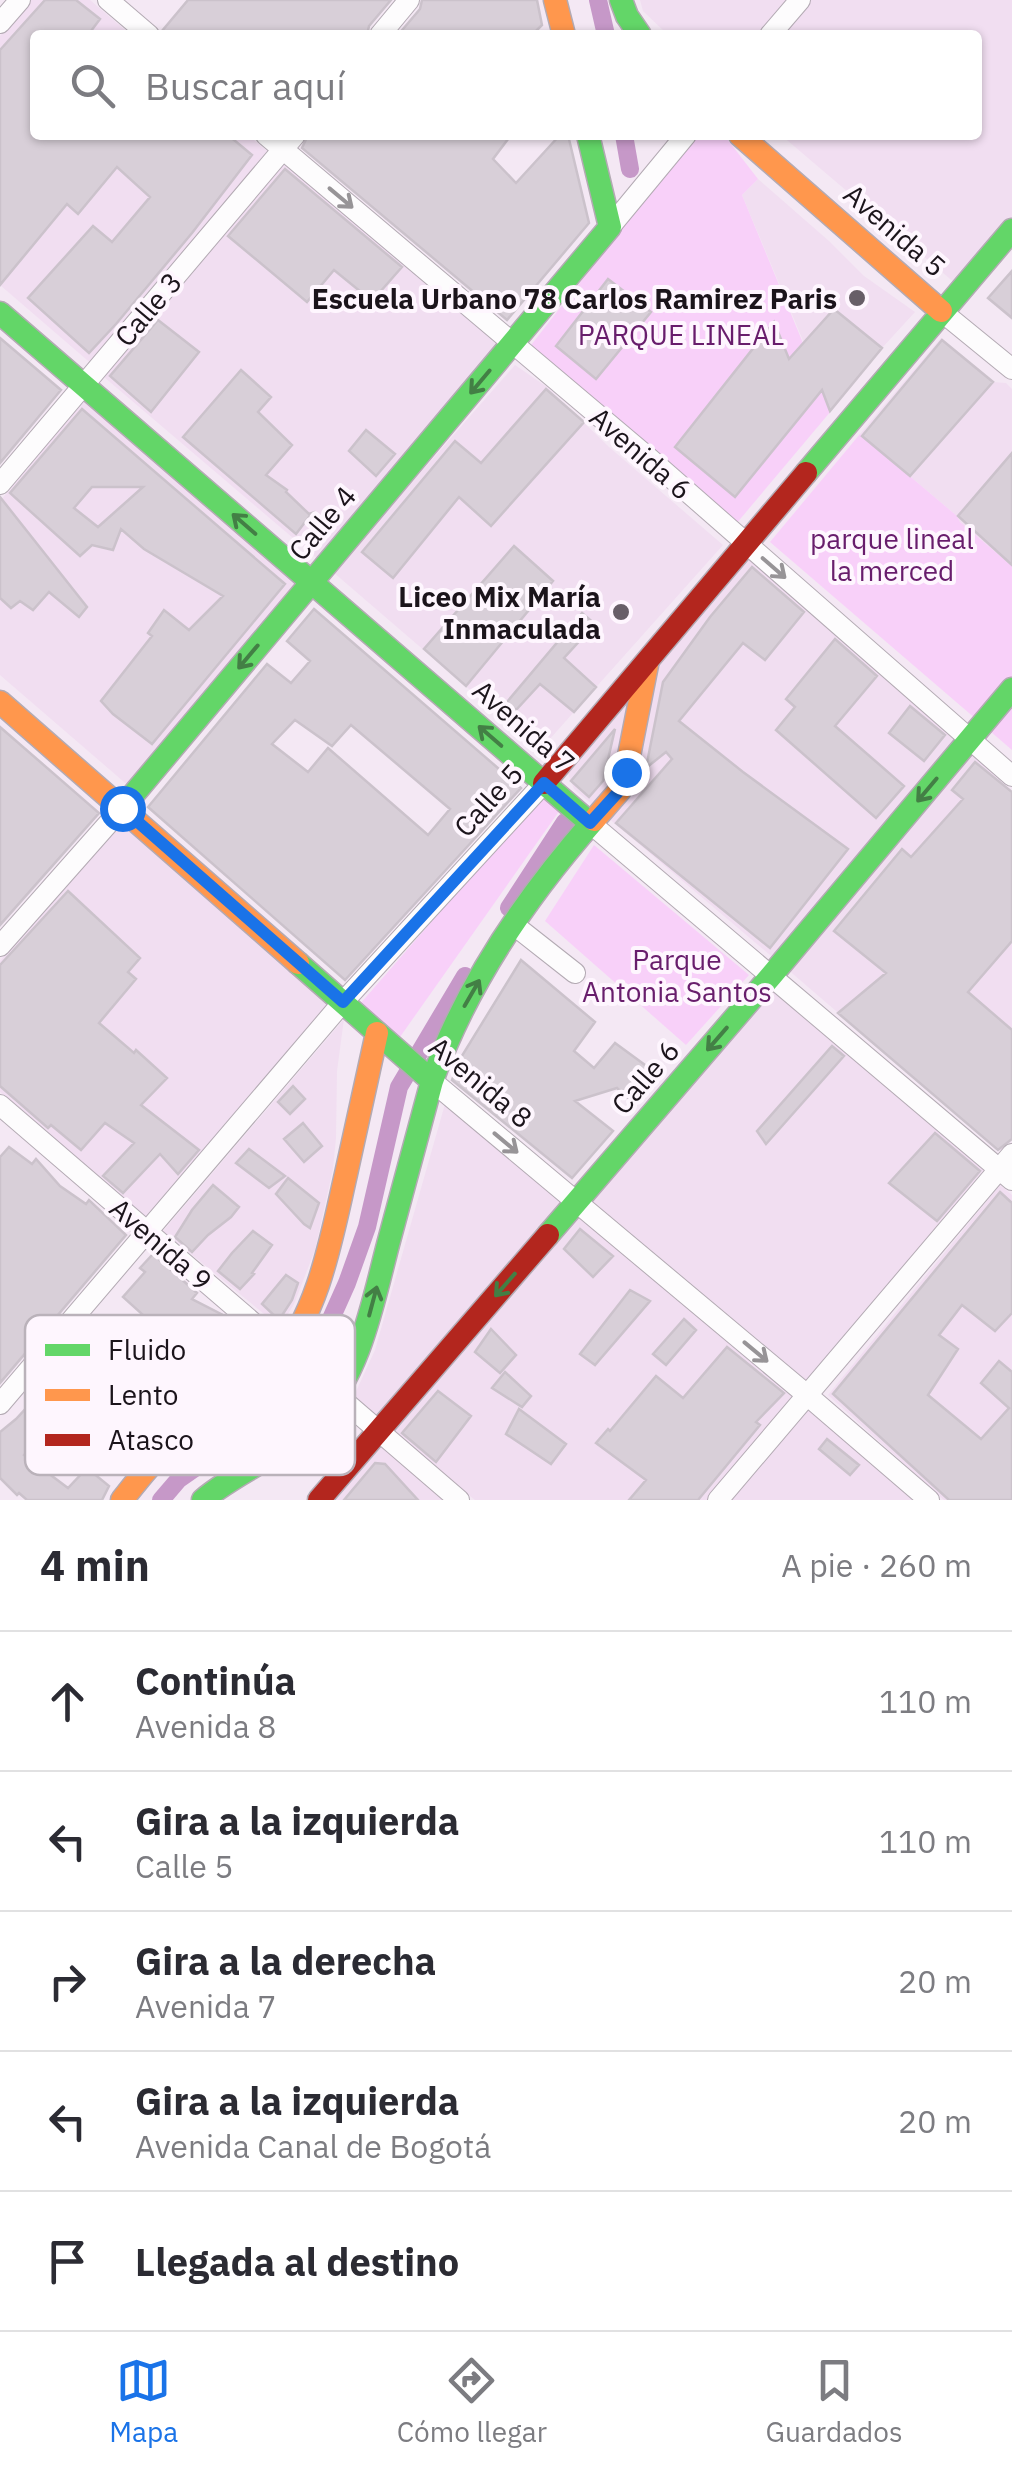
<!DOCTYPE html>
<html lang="es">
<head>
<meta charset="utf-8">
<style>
  body { margin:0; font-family:"IBM Plex Sans",sans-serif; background:#f7f7f7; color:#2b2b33 }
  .stop { position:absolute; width:30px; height:30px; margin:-22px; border:8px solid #1a73e8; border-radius:50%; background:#fff }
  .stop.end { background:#1a73e8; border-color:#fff; box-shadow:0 2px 10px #0008 }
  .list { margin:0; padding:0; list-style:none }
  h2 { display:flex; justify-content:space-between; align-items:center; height:130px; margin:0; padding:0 40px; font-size:42px }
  h2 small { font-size:32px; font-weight:400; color:#7c7c81 }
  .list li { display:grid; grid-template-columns:65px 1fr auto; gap:30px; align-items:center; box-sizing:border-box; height:140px; padding:0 40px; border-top:2px solid #e1e1e2 }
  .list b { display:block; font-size:38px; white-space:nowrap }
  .list p { margin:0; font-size:32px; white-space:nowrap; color:#7c7c81 }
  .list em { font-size:32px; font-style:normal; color:#7c7c81 }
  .icon { flex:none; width:55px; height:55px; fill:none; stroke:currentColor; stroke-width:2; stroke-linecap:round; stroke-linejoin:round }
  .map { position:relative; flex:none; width:1012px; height:1500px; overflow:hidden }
  .search { position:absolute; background:#fff; box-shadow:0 2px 8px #0004; left:30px; right:30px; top:30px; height:110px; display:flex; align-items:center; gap:25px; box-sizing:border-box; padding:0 35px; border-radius:10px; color:#7c7c81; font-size:38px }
  .sheet { height:830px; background:#fff }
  nav { display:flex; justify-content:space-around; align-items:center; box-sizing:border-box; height:140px; border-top:2px solid #e1e1e2; background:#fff; font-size:28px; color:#7c7c81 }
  nav a { display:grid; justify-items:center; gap:5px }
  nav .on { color:#1a73e8 }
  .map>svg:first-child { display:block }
</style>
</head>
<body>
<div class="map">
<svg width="1012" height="1500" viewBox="0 0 1012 1500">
  <rect width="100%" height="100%" fill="#f4e8f4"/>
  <!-- built -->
  <path fill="#f1def1" d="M 31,0 L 90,0 L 131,35 L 35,35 L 35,135 L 248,135 L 268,152 L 94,366 L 0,285 L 0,36 Z
    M 640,0 L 786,0 L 757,35 L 668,35 L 643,11 Z
    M 809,0 L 1012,0 L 1012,218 L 956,284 L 781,135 L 977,135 L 977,35 L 779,35 Z
    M 281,161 L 503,348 L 320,561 L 104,377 Z
    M 758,179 L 829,241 L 864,276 L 915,312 L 882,348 L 835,309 L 804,343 L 742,195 Z
    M 941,338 L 993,382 L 1006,383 L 1012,389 L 1012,566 L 960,522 L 957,516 L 860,434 Z
    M 515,365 L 547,387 L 609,447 L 723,545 L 540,750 L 333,572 Z
    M 94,389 L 309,574 L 131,788 L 0,675 L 0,501 Z
    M 752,554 L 957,741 L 777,961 L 574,789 L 567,771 Z
    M 970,752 L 1012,792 L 1012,1139 L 1002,1151 L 964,1121 L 786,968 Z
    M 121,820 L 335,1007 L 148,1221 L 0,1092 L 0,961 Z
    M 770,988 L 987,1166 L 807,1381 L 589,1199 Z
    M 344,1019 L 337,1071 L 336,1138 L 333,1169 L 315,1250 L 294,1304 L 280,1327 L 163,1231 Z
    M 447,1097 L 570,1201 L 376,1420 L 353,1398 L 375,1350 Z
    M 1000,1185 L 1012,1195 L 1012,1500 L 944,1500 L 828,1395 Z
    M 584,1212 L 800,1397 L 712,1500 L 475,1500 L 389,1431 Z
    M 811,1407 L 919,1500 L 731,1500 Z
    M 378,1442 L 449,1500 L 328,1500 Z"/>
  <!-- green -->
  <path fill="#f8d0f9" d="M 695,135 L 724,135 L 758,179 L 742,195 L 831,411 L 736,524 L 528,349 Z
    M 860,434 L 957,516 L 960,522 L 1012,566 L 1012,750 L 770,542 Z
    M 540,797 L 560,810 L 400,1037 L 360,1004 Z
    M 594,845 L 749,975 L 686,1045 L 545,921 Z"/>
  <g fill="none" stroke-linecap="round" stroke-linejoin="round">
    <!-- canal -->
    <path stroke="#c698c8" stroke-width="18" d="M 598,0 L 606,35
      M 624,135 L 630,169
      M 509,908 L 565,822
      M 161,1500 L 179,1479 L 245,1433 L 281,1402 L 326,1330 L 347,1283 L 367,1227 L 399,1087 L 465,976"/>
  </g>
  <!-- building -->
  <path fill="#d8cfd8" stroke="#cbc2cb" stroke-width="2.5" fill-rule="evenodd" d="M 45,0 L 76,0 L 100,19 L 88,35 L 35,35 L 35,135 L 228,135 L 252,155 L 192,233 L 116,324 L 89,353 L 28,298 L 93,226 L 112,242 L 150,197 L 117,167 L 78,214 L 67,204 L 0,285 L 0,50 Z
    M 188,0 L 391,0 L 369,26 L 367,35 L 162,35 L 162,31 Z
    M 422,0 L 537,0 L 542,25 L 532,35 L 398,35 L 420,9 Z
    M 308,135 L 511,135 L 493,159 L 516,183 L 560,135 L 568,135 L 589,223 L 507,320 L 302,148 Z
    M 285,169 L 402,267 L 372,301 L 334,270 L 307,302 L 228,236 Z
    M 1012,271 L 1012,318 L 988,298 Z
    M 608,279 L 651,312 L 596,379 L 556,346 Z
    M 834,309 L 882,348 L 830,411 L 822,390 L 735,497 L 675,447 L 774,322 L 789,359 Z
    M 158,320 L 199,352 L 151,412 L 110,376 Z
    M 0,338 L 61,390 L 0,463 Z
    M 942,340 L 993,382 L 910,476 L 862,436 Z
    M 241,370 L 271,397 L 258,412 L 292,445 L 266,475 L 287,490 L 286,492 L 309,514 L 312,513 L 296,534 L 183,437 Z
    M 546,389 L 584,422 L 491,526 L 459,497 L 393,578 L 362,552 L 455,441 L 481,463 Z
    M 82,409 L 285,584 L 152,744 L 113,714 L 101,701 L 152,636 L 148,633 L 164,610 L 189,630 L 223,596 L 144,549 L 121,529 L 113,550 L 92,545 L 80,556 L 10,493 ZM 92,487 L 143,487 L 98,527 L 74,508 Z
    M 366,430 L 395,454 L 376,476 L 349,451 Z
    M 1012,453 L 1012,565 L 958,516 Z
    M 0,497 L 87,607 L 79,617 L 49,592 L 33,610 L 20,601 L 11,608 L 0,598 Z
    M 514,546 L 553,581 L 466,686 L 424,649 Z
    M 752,567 L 804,612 L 765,660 L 743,643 L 679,721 L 743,772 L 848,849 L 770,948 L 616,823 L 672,759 L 666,752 L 646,768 L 663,682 L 710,617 Z
    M 314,609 L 521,788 L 345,980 L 148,807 L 267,664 L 291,683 L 310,661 L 287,641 ZM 295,720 L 332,746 L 351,725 L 450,809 L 428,835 L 328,748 L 308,772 L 272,744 Z
    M 582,613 L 595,624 L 564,658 L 596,687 L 574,712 L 540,684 L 516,710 L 507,702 Z
    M 835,639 L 877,676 L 835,726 L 904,786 L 876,818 L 776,730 L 795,707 L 786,699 Z
    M 910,706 L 945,735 L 924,761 L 889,733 Z
    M 0,727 L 99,813 L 0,925 Z
    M 615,729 L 603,781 L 589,797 L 571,781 Z
    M 975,762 L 1012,792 L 1012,941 L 968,992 L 1012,1030 L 1012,1139 L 998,1150 L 838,1013 L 886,973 L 834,931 L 902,849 L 911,857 L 963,799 L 952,790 Z
    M 68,891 L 140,958 L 128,972 L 136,979 L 99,1023 L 134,1053 L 136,1050 L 167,1078 L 141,1105 L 199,1150 L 178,1174 L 160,1154 L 123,1193 L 103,1176 L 134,1143 L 105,1123 L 81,1150 L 51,1125 L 48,1128 L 0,1086 L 0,965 Z
    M 521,960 L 595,1022 L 574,1051 L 594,1068 L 615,1043 L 660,1076 L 635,1105 L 617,1088 L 575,1101 L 613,1131 L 572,1178 L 452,1080 L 460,1059 Z
    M 832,1046 L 844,1056 L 766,1144 L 757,1131 Z
    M 293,1086 L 305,1099 L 290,1114 L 278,1102 Z
    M 303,1123 L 322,1146 L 304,1162 L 284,1139 Z
    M 935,1133 L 980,1171 L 937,1221 L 889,1183 Z
    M 9,1147 L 32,1164 L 36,1159 L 60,1186 L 86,1204 L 89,1200 L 126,1235 L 0,1383 L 0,1157 Z
    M 249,1149 L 285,1176 L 269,1188 L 236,1163 Z
    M 288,1178 L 319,1203 L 310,1228 L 304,1224 L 276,1194 Z
    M 213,1185 L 239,1207 L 231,1217 L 208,1235 L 192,1252 L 175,1237 L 192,1210 Z
    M 1000,1192 L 1012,1203 L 1012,1313 L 995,1331 L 962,1305 L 939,1335 L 958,1349 L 928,1395 L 981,1439 L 1009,1408 L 981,1383 L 999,1361 L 1012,1372 L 1012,1500 L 949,1500 L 833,1394 Z
    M 580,1229 L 613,1256 L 593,1277 L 564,1249 Z
    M 253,1231 L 272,1245 L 252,1273 L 254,1274 L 240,1289 L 218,1271 L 232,1253 Z
    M 153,1254 L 197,1293 L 192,1299 L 221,1314 L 201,1331 L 184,1352 L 123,1297 L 145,1272 L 140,1268 Z
    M 286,1275 L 298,1283 L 292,1300 L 279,1320 L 262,1304 Z
    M 630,1290 L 650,1301 L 595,1365 L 580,1354 Z
    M 104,1318 L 172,1368 L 154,1391 L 134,1376 L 89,1429 L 58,1406 L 35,1435 L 39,1437 L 24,1455 L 68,1488 L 87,1468 L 109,1486 L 102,1500 L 27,1500 L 19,1493 L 17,1495 L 0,1478 L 0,1432 L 16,1419 L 41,1392 Z
    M 684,1319 L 696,1330 L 666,1365 L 653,1354 Z
    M 491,1329 L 516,1355 L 500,1373 L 475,1352 Z
    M 727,1347 L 784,1393 L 756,1422 L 760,1425 L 698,1500 L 629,1500 L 646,1480 L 596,1443 L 608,1429 L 610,1431 L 656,1376 L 683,1398 Z
    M 505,1372 L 531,1396 L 522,1407 L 492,1388 Z
    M 438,1391 L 471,1416 L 436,1462 L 402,1433 Z
    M 519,1409 L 566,1444 L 551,1464 L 506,1434 Z
    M 827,1439 L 859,1465 L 850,1475 L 819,1449 Z
    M 375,1463 L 385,1464 L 418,1500 L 344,1500 Z"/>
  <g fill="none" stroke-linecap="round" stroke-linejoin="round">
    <defs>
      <path id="street" d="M 108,0 L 149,35
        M 0,23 L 20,0
        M 380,35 L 409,0
        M 770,35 L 800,0
        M 266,135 L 650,459 L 1012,776
        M 610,227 L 686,135
        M 941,311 L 1012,369
        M 0,484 L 295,135
        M 590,823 L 1012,1180
        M 514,925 L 575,973
        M 0,946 L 122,808
        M 432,1081 L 807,1395 L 929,1500
        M 0,1105 L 459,1500
        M 0,1404 L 343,1002 L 544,783
        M 718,1500 L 1012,1154"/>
      <path id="fast" d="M 621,0 L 627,16 L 640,35
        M 0,313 L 590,823
        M 806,473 L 1012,230
        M 122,808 L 610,227 L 588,135
        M 298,963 L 432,1081
        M 548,1235 L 771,976 L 1012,689
        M 203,1500 C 238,1470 285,1455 316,1421 C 362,1371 373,1300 390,1237 C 404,1185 418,1133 432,1081 C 466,985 527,896 594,820"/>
      <path id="slow" d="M 555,0 L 564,35
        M 740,135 L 941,311
        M 0,702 L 298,963
        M 594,820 L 620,790 L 626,771 L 647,665
        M 122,1500 C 138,1480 153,1460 173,1444 C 207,1417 247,1398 275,1365 C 319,1312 331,1240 346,1174 C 356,1127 367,1080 377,1033"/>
      <path id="jam" d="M 544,783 L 806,473
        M 319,1500 L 548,1235"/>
    </defs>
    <!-- street casing -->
    <use href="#street" stroke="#b3aab3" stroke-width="22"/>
    <!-- fast casing -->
    <use href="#fast" stroke="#b3aab3" stroke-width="25"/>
    <!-- slow casing -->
    <use href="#slow" stroke="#b3aab3" stroke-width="25"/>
    <!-- jam casing -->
    <use href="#jam" stroke="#b3aab3" stroke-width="25"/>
    <!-- street -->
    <use href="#street" stroke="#fdfcfd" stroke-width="20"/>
    <!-- fast -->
    <use href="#fast" stroke="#63d668" stroke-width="22"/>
    <!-- slow -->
    <use href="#slow" stroke="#ff974d" stroke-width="22"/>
    <!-- jam -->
    <use href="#jam" stroke="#b3261e" stroke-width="22"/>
  </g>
  <!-- one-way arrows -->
  <defs><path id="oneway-shaft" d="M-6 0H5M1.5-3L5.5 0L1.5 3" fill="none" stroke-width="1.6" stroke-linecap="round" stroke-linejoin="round" transform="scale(2.5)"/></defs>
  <g stroke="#979497">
    <use href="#oneway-shaft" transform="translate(341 198) rotate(40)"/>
    <use href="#oneway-shaft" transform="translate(774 568) rotate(41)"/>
    <use href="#oneway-shaft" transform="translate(506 1143) rotate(40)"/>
    <use href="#oneway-shaft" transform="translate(756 1352) rotate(40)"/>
  </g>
  <g stroke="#437f45">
    <use href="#oneway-shaft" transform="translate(480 382) rotate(130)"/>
    <use href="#oneway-shaft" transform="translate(244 524) rotate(-139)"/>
    <use href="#oneway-shaft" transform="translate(248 657) rotate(130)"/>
    <use href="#oneway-shaft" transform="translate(490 736) rotate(-139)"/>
    <use href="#oneway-shaft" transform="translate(927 790) rotate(130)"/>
    <use href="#oneway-shaft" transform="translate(472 993) rotate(-60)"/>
    <use href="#oneway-shaft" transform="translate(717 1039) rotate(131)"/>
    <use href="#oneway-shaft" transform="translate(505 1285) rotate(131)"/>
    <use href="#oneway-shaft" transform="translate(373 1301) rotate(-75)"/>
  </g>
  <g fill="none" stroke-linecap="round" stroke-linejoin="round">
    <!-- route -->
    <path stroke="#1a73e8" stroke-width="12" d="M 122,808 L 343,1002 L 544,783 L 590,823 L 620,790 L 626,772"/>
  </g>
  <!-- markers -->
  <g fill="#675e67" stroke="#fef6fe" stroke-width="4">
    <circle cx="857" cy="298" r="10"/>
    <circle cx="621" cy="612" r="10"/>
  </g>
  <g text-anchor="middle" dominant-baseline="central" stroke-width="8" stroke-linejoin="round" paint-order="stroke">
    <!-- street labels -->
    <g font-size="28" fill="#1b141b" stroke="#fef6fe">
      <text transform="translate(895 230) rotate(41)">Avenida 5</text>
      <text transform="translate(148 309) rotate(-50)">Calle 3</text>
      <text transform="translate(641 453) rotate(41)">Avenida 6</text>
      <text transform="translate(322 523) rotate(-50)">Calle 4</text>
      <text transform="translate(524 726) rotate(41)">Avenida 7</text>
      <text transform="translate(488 800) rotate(-48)">Calle 5</text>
      <text transform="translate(645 1077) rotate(-49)">Calle 6</text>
      <text transform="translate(481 1082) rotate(40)">Avenida 8</text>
      <text transform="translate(161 1244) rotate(41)">Avenida 9</text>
    </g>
    <!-- poi labels -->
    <g font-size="28" font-weight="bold" fill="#1b141b" stroke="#fef6fe" text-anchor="end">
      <text x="837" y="298">Escuela Urbano 78 Carlos Ramirez Paris</text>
      <text x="601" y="596">Liceo Mix María<tspan x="601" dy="32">Inmaculada</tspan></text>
    </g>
    <!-- park labels -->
    <g font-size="28" fill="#681d6c" stroke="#fef6fe">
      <text x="681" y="334">PARQUE LINEAL</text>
      <text x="892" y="538">parque lineal<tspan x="892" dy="32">la merced</tspan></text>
      <text x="677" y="959">Parque<tspan x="677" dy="32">Antonia Santos</tspan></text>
    </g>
  </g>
  <!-- legend -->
  <rect x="25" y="1315" width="330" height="160" rx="15" fill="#fef6fe" stroke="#bab2ba" stroke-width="2.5"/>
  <rect x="45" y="1344" width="45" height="12" fill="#63d668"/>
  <rect x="45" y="1389" width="45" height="12" fill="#ff974d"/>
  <rect x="45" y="1434" width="45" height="12" fill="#b3261e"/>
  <g font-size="28" fill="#1b141b">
    <text x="108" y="1360">Fluido</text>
    <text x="108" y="1405">Lento</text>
    <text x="108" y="1450">Atasco</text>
  </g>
</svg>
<div class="stop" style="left:122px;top:808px"></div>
<div class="stop end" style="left:626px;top:772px"></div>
<div class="search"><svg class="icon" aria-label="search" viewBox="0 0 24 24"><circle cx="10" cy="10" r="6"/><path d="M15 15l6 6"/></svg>Buscar aquí</div>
</div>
<section class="sheet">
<h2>4 min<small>A pie · 260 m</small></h2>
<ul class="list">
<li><svg class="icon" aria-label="ahead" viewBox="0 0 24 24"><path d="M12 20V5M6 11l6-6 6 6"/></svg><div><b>Continúa</b><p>Avenida 8</p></div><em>110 m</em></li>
<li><svg class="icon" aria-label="left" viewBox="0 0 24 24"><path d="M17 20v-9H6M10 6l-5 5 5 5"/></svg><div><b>Gira a la izquierda</b><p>Calle 5</p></div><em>110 m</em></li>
<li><svg class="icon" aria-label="right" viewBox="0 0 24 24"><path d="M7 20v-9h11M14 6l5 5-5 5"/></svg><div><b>Gira a la derecha</b><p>Avenida 7</p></div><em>20 m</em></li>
<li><svg class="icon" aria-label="left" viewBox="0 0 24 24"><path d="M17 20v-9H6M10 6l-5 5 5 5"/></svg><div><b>Gira a la izquierda</b><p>Avenida Canal de Bogotá</p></div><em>20 m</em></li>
<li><svg class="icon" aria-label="arrive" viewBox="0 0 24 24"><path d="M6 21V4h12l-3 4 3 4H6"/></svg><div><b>Llegada al destino</b></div></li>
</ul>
</section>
<nav>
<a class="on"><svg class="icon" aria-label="map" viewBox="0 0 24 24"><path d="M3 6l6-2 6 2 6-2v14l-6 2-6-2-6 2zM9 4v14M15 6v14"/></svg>Mapa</a>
<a><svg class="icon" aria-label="directions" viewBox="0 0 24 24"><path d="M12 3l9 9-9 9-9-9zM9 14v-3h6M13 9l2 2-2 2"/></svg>Cómo llegar</a>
<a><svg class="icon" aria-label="saved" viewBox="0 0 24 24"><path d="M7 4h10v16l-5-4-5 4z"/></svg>Guardados</a>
</nav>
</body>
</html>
